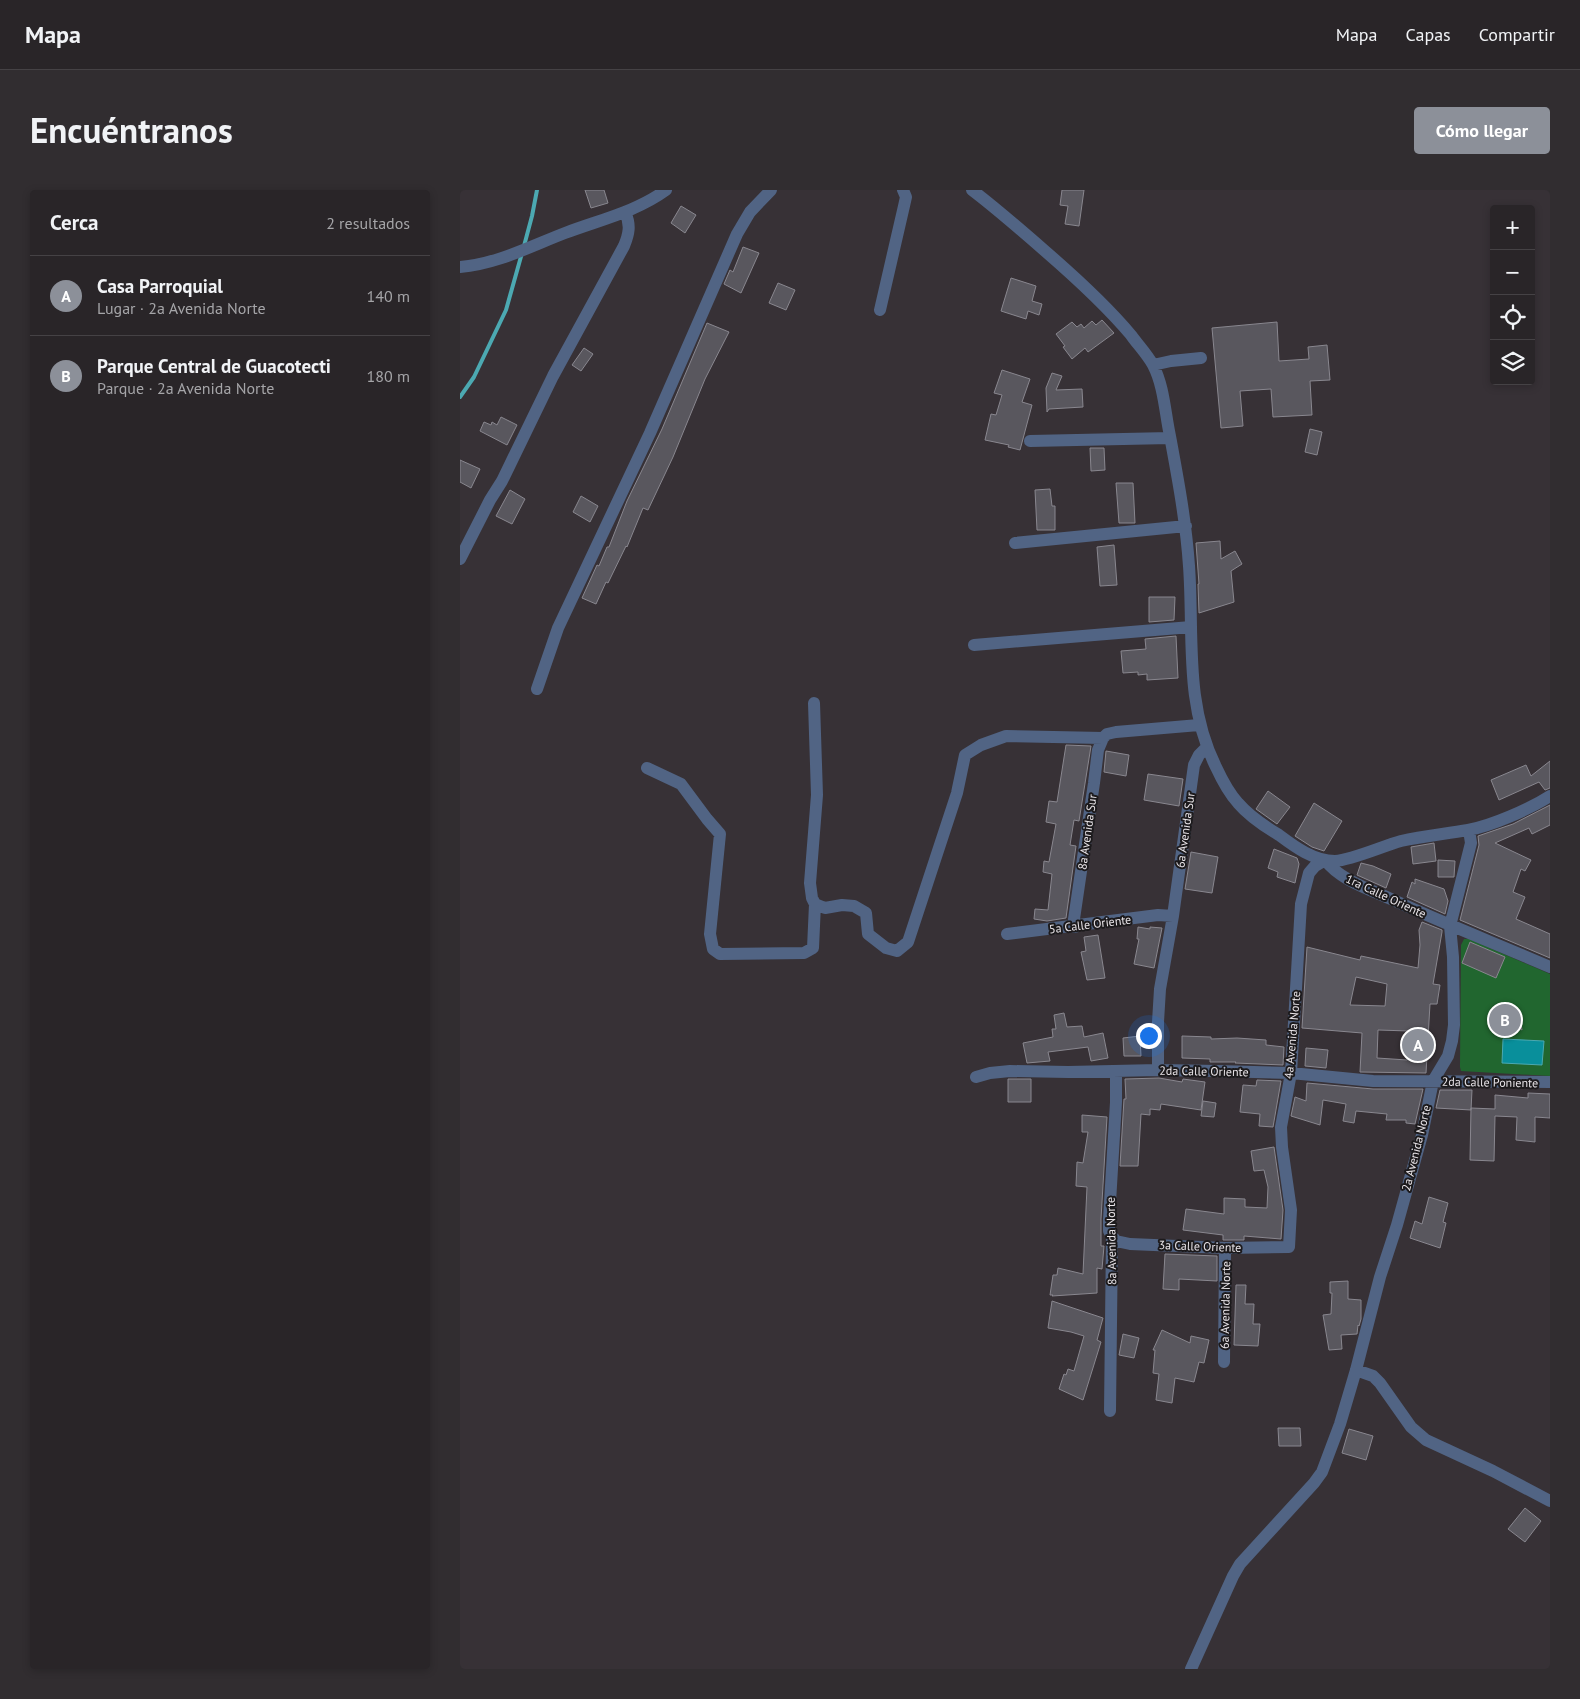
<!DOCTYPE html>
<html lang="es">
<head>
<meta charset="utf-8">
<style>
  body { margin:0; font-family:"PT Sans",sans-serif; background:#312d30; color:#f1f3f6 }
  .controls { position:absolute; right:15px; top:15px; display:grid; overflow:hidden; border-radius:5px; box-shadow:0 2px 8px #0003 }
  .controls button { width:45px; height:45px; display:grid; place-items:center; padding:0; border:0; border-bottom:1px solid #454245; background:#292528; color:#f1f3f6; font:25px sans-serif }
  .you { position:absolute; left:688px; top:845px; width:18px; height:18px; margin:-12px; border:4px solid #fff; border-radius:50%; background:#1a73e8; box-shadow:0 0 0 8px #1a73e833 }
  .badge { display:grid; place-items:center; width:32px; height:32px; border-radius:50%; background:#8c9099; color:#fff; font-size:16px; font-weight:700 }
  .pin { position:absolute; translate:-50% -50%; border:2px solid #fff; box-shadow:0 1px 5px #0006 }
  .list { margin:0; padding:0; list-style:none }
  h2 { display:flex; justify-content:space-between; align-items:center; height:65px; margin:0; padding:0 20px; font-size:21px }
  h2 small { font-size:16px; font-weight:400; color:#a5a5a8 }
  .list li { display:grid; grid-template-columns:32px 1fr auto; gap:15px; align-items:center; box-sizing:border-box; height:80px; padding:0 20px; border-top:1px solid #454245 }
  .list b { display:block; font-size:19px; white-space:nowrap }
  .list p { margin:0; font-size:16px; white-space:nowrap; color:#a5a5a8 }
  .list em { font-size:16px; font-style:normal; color:#a5a5a8 }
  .icon { flex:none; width:28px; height:28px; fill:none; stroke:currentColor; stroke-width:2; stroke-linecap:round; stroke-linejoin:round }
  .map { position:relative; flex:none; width:1090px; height:1479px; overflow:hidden; border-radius:5px }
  header { display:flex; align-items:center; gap:30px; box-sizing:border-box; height:70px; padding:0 25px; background:#292528; border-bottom:1px solid #454245 }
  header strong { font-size:24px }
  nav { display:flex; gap:28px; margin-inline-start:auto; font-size:18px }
  .intro { display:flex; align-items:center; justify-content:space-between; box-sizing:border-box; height:120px; padding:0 30px }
  h1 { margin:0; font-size:35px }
  .button { padding:12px 22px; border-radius:5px; background:#8c9099; color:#fff; font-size:18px; font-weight:700 }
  main { display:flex; gap:30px; padding:0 30px }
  aside { flex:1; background:#292528; border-radius:5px; box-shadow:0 2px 8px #0003 }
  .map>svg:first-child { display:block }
</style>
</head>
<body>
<header>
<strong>Mapa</strong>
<nav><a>Mapa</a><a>Capas</a><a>Compartir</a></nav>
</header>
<div class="intro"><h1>Encuéntranos</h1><a class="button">Cómo llegar</a></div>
<main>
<aside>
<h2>Cerca<small>2 resultados</small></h2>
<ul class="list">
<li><span class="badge">A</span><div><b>Casa Parroquial</b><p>Lugar · 2a Avenida Norte</p></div><em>140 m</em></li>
<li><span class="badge">B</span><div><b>Parque Central de Guacotecti</b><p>Parque · 2a Avenida Norte</p></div><em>180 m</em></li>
</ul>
</aside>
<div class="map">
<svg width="1090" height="1479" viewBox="0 0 1090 1479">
  <rect width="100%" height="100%" fill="#373136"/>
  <!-- green -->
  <path fill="#21662f" d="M 1004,749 L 1009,749 L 1090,784 L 1090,886 L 1001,881 L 1000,877 L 1001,755 Z"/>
  <!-- water -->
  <path fill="#098f9b" stroke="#4ca9b2" d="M 1043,849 L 1084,851 L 1082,875 L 1042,873 Z"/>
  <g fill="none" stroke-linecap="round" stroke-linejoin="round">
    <!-- stream -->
    <path stroke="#4ca9b2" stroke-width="4" d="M 64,56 L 72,26 L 77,0
      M 0,207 L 14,187 L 46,120 L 62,63"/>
  </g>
  <!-- building -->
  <path fill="#59575e" stroke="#89878f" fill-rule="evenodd" d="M 125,0 L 144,0 L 148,13 L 131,18 Z
    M 602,0 L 624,0 L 619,36 L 605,34 L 608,16 L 600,15 Z
    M 221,16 L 236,25 L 225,43 L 211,33 Z
    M 283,57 L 299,63 L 281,103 L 264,94 L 270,80 L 273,82 Z
    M 551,88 L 576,96 L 572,111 L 582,114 L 579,125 L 568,121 L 566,129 L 541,121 Z
    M 318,93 L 335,100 L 326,120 L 309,113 Z
    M 642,130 L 654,143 L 628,162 L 625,158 L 612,169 L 603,157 L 605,156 L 596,144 L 612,132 L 617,137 L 621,134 L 624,138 L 632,131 L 636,135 Z
    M 817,132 L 819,171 L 849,169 L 848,157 L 867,155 L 870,190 L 850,191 L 852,225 L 813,227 L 811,199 L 780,201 L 783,236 L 761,238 L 752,138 Z
    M 247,133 L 269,142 L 245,189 L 213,267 L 188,320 L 183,318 L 167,357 L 166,356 L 148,393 L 146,392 L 136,414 L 122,408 L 137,375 L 139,376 L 147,357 L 149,357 L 167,311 L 202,239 Z
    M 124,158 L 133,164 L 121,181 L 112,175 Z
    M 542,180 L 570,189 L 562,212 L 572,215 L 560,260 L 548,257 L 549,255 L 525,250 L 531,224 L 536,225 L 542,205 L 534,203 Z
    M 592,183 L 602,186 L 596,200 L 622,199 L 623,217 L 589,219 L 587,222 L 586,198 Z
    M 41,227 L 57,235 L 47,255 L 20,241 L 24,232 L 31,235 L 32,232 L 37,235 Z
    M 850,239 L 862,242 L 857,265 L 845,262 Z
    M 630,258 L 644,258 L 645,280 L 631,281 Z
    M 0,270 L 20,279 L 11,298 L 0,292 Z
    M 656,293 L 673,293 L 675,333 L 659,333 Z
    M 590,299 L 592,316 L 595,316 L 595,340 L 577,340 L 575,300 Z
    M 50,300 L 65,309 L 52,334 L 36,326 Z
    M 121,306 L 138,316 L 130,332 L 113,322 Z
    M 760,351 L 761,369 L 775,361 L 782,374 L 771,381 L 774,412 L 739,423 L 738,394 L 739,394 L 736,353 Z
    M 654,355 L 657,395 L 640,396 L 637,357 Z
    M 689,407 L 715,407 L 714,430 L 689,432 Z
    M 716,446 L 718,488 L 687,490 L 687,484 L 678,485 L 678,482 L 663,483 L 661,461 L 686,459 L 685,449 Z
    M 606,555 L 631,556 L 619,631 L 614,630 L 610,655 L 616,656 L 606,728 L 587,731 L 574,729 L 575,719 L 588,720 L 592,684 L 583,682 L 584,671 L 589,672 L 596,634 L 586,632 L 589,611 L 597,612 Z
    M 646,561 L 669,565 L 666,586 L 644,582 Z
    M 1090,571 L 1090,598 L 1085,600 L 1079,592 L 1039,610 L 1031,590 L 1066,575 L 1071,586 Z
    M 688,584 L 723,589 L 719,616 L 684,610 Z
    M 808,601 L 830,617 L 817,634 L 796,619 Z
    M 854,613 L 882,631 L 864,661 L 852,657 L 835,646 Z
    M 1090,615 L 1090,635 L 1072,644 L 1069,638 L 1035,653 L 1071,670 L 1065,681 L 1061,679 L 1053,702 L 1065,707 L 1056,729 L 1090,744 L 1090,768 L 1000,730 L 1019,655 L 1018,646 L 1053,634 Z
    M 974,653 L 976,671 L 953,674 L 951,657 Z
    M 814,659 L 837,668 L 839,674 L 835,693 L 817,687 L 818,682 L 808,678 Z
    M 731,662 L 758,667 L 752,703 L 725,699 Z
    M 978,670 L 995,671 L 994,687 L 978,687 Z
    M 901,673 L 913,676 L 931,684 L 926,698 L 897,685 Z
    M 955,689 L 984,699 L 988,711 L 985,724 L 947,707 L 952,692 L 955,694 Z
    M 962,732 L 982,740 L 982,742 L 973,794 L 980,795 L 977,814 L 970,814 L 966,883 L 900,882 L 902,843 L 842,838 L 847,757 L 900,770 L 901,766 L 958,778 L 960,755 L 959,740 ZM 896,787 L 927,794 L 925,816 L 890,815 ZM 918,840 L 949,841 L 947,870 L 917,868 Z
    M 678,737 L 690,739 L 690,737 L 702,738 L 694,778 L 674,774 L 679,749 L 677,749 Z
    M 638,745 L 645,788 L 627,790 L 621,762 L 626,761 L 624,747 Z
    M 1010,752 L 1045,767 L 1036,788 L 1002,773 Z
    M 604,823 L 607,837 L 622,836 L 624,847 L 643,843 L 648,868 L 631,871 L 628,857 L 588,862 L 590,871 L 567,873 L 563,853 L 593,847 L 592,839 L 596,839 L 594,825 Z
    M 1050,823 L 1058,825 L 1060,828 L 1062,840 L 1051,833 Z
    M 680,846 L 681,866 L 664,866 L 663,848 Z
    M 722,846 L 751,847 L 751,849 L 777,848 L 806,850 L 806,855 L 824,857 L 823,875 L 775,873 L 776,872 L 750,872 L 750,869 L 722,868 Z
    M 846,858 L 868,860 L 866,878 L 845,876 Z
    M 699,888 L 722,892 L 723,889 L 745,892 L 741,920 L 701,914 L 700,920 L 690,919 L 690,925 L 681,924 L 678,976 L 660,976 L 664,909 L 666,909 L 665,889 Z
    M 548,889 L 571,889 L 571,912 L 548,912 Z
    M 797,890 L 821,891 L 813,937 L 799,936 L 800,924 L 780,922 L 783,895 L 796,896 Z
    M 847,893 L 913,899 L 963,899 L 955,934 L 946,933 L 946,930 L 926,930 L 927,924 L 896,921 L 894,933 L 883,931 L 886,914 L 863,910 L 860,935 L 831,926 L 835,907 L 846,911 Z
    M 980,900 L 1012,900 L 1011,920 L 976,918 Z
    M 1068,903 L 1090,904 L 1090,928 L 1075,927 L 1075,952 L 1056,950 L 1057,927 L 1035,926 L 1034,971 L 1010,970 L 1011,918 L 1035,919 L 1035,905 L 1068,908 Z
    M 743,911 L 756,913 L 754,927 L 741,926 Z
    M 622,925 L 647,927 L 641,1029 L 641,1056 L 644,1056 L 642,1079 L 637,1078 L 637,1103 L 592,1106 L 593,1105 L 590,1105 L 593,1085 L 597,1085 L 598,1078 L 623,1084 L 627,997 L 616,996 L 617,972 L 623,973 L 628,942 L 622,942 Z
    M 814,957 L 823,1020 L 821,1049 L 784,1046 L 784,1050 L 763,1050 L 763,1045 L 723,1040 L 726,1019 L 764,1024 L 764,1008 L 785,1009 L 785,1017 L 807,1018 L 808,997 L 804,980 L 794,981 L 791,961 Z
    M 969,1007 L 988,1013 L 983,1032 L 986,1033 L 980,1058 L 950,1048 L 955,1031 L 962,1034 Z
    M 705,1064 L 757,1066 L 757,1091 L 719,1089 L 719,1100 L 703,1099 Z
    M 888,1091 L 888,1109 L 901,1110 L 901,1129 L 899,1136 L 898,1135 L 897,1144 L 881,1145 L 882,1159 L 869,1160 L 863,1125 L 871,1124 L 872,1103 L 870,1103 L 870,1092 Z
    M 776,1095 L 786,1095 L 785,1114 L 794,1114 L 793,1134 L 800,1134 L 798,1156 L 774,1155 Z
    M 592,1111 L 643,1128 L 637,1150 L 641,1152 L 623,1210 L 599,1199 L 604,1184 L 606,1185 L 608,1179 L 614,1181 L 624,1146 L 611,1142 L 588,1138 Z
    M 702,1140 L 730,1153 L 731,1146 L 749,1150 L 744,1173 L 739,1172 L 734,1192 L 715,1188 L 712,1213 L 696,1210 L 699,1184 L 693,1183 L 695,1160 L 693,1160 Z
    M 663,1144 L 679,1148 L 674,1168 L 659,1165 Z
    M 818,1238 L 840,1238 L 841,1256 L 819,1256 Z
    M 889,1239 L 913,1246 L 906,1270 L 882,1263 Z
    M 1065,1318 L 1081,1331 L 1065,1352 L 1048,1339 Z"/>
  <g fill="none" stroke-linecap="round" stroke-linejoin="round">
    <!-- minor -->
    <path stroke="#516484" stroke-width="12" d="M 512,0 C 537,19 561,40 585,61 C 615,87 645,114 671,145 C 678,155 687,164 693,175 C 704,196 705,223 710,246 C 718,289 726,332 729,376 C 734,445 724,513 756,577 C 762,590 768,602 778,613 C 789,626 804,636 819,645 C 835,657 854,671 875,671 C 892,670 923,656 941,651 C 963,646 985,644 1008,640 C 1031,636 1070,619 1090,606
      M 0,77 C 37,74 71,56 105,43 C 139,30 176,22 206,0
      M 420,120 L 444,16 L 446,7 L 443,0
      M 693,175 L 711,171 L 741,168
      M 570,251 L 710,248
      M 555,353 L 726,336
      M 0,369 L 30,310 L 42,291 L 93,186 L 164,56 C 169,44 171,35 165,22
      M 514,455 L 731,437
      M 77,499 L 98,438 L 190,243 L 277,44 L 290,22 L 311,0
      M 354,513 L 357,605 L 350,693 L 352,708 L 355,714 L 365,718 L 382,715 L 394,716 L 406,723 L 408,744 L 426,758 L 437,761 L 448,752 L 497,603 L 505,565 L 521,555 L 546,546 L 643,548
      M 187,578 L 221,594 L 247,629 L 260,644 L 250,744 L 253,759 L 260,764 L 344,763 L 353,758 L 355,714
      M 615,737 L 614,729 L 634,593 L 638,560 L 643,548 L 647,544 L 656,542 L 739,535
      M 547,744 L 698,725 L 713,726
      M 698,880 L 698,832 L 700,799 L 713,726 L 734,575 L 739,565 L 746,558
      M 516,887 L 530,883 L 550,881 L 608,882 L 698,880 L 758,881 L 831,883 L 913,891 L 1090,892
      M 652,1046 L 656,1051 L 670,1054 L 765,1058 L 829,1057 L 831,1020 L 822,957 L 821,937 L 831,883 L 841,714 L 849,683 L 855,676 L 865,670 C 880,690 909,699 931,709 C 983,733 1037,754 1090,777
      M 764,1172 L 765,1058
      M 896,1180 L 913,1186 L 920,1193 L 951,1237 L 966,1250 L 1033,1281 L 1090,1311
      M 650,1221 L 652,1046 L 649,1041 L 649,1029 L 656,912 L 656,881
      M 731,1479 L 773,1386 L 780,1374 L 854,1293 L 862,1282 L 880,1234 L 896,1180 L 920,1087 L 937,1035 L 962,945 L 973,891 L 988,866 L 992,851 L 994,835 L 993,767 L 990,736 L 1011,653 L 1009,640"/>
  </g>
  <g text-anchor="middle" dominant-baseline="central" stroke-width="4" stroke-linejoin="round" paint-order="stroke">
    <!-- street labels -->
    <g font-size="12" fill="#e9e5e9" stroke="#1c1a1c">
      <text transform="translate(725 640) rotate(-82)">6a Avenida Sur</text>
      <text transform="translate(627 642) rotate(-82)">8a Avenida Sur</text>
      <text transform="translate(926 706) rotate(25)">1ra Calle Oriente</text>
      <text transform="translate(630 734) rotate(-7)">5a Calle Oriente</text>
      <text transform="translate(832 845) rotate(-85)">4a Avenida Norte</text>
      <text transform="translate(744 881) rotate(1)">2da Calle Oriente</text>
      <text transform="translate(1030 892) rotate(1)">2da Calle Poniente</text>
      <text transform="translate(956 958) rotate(-76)">2a Avenida Norte</text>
      <text transform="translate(651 1051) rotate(-91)">8a Avenida Norte</text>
      <text transform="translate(740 1056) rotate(2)">3a Calle Oriente</text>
      <text transform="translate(765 1115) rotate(-89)">6a Avenida Norte</text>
    </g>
  </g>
</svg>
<div class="controls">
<button>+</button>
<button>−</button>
<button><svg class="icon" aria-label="locate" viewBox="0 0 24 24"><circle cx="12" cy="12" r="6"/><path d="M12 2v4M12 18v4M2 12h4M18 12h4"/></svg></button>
<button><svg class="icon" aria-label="layers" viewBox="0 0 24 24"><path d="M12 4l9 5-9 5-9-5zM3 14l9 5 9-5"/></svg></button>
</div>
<div class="you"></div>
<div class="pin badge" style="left:958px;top:855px">A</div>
<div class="pin badge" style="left:1045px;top:830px">B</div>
</div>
</main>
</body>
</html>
